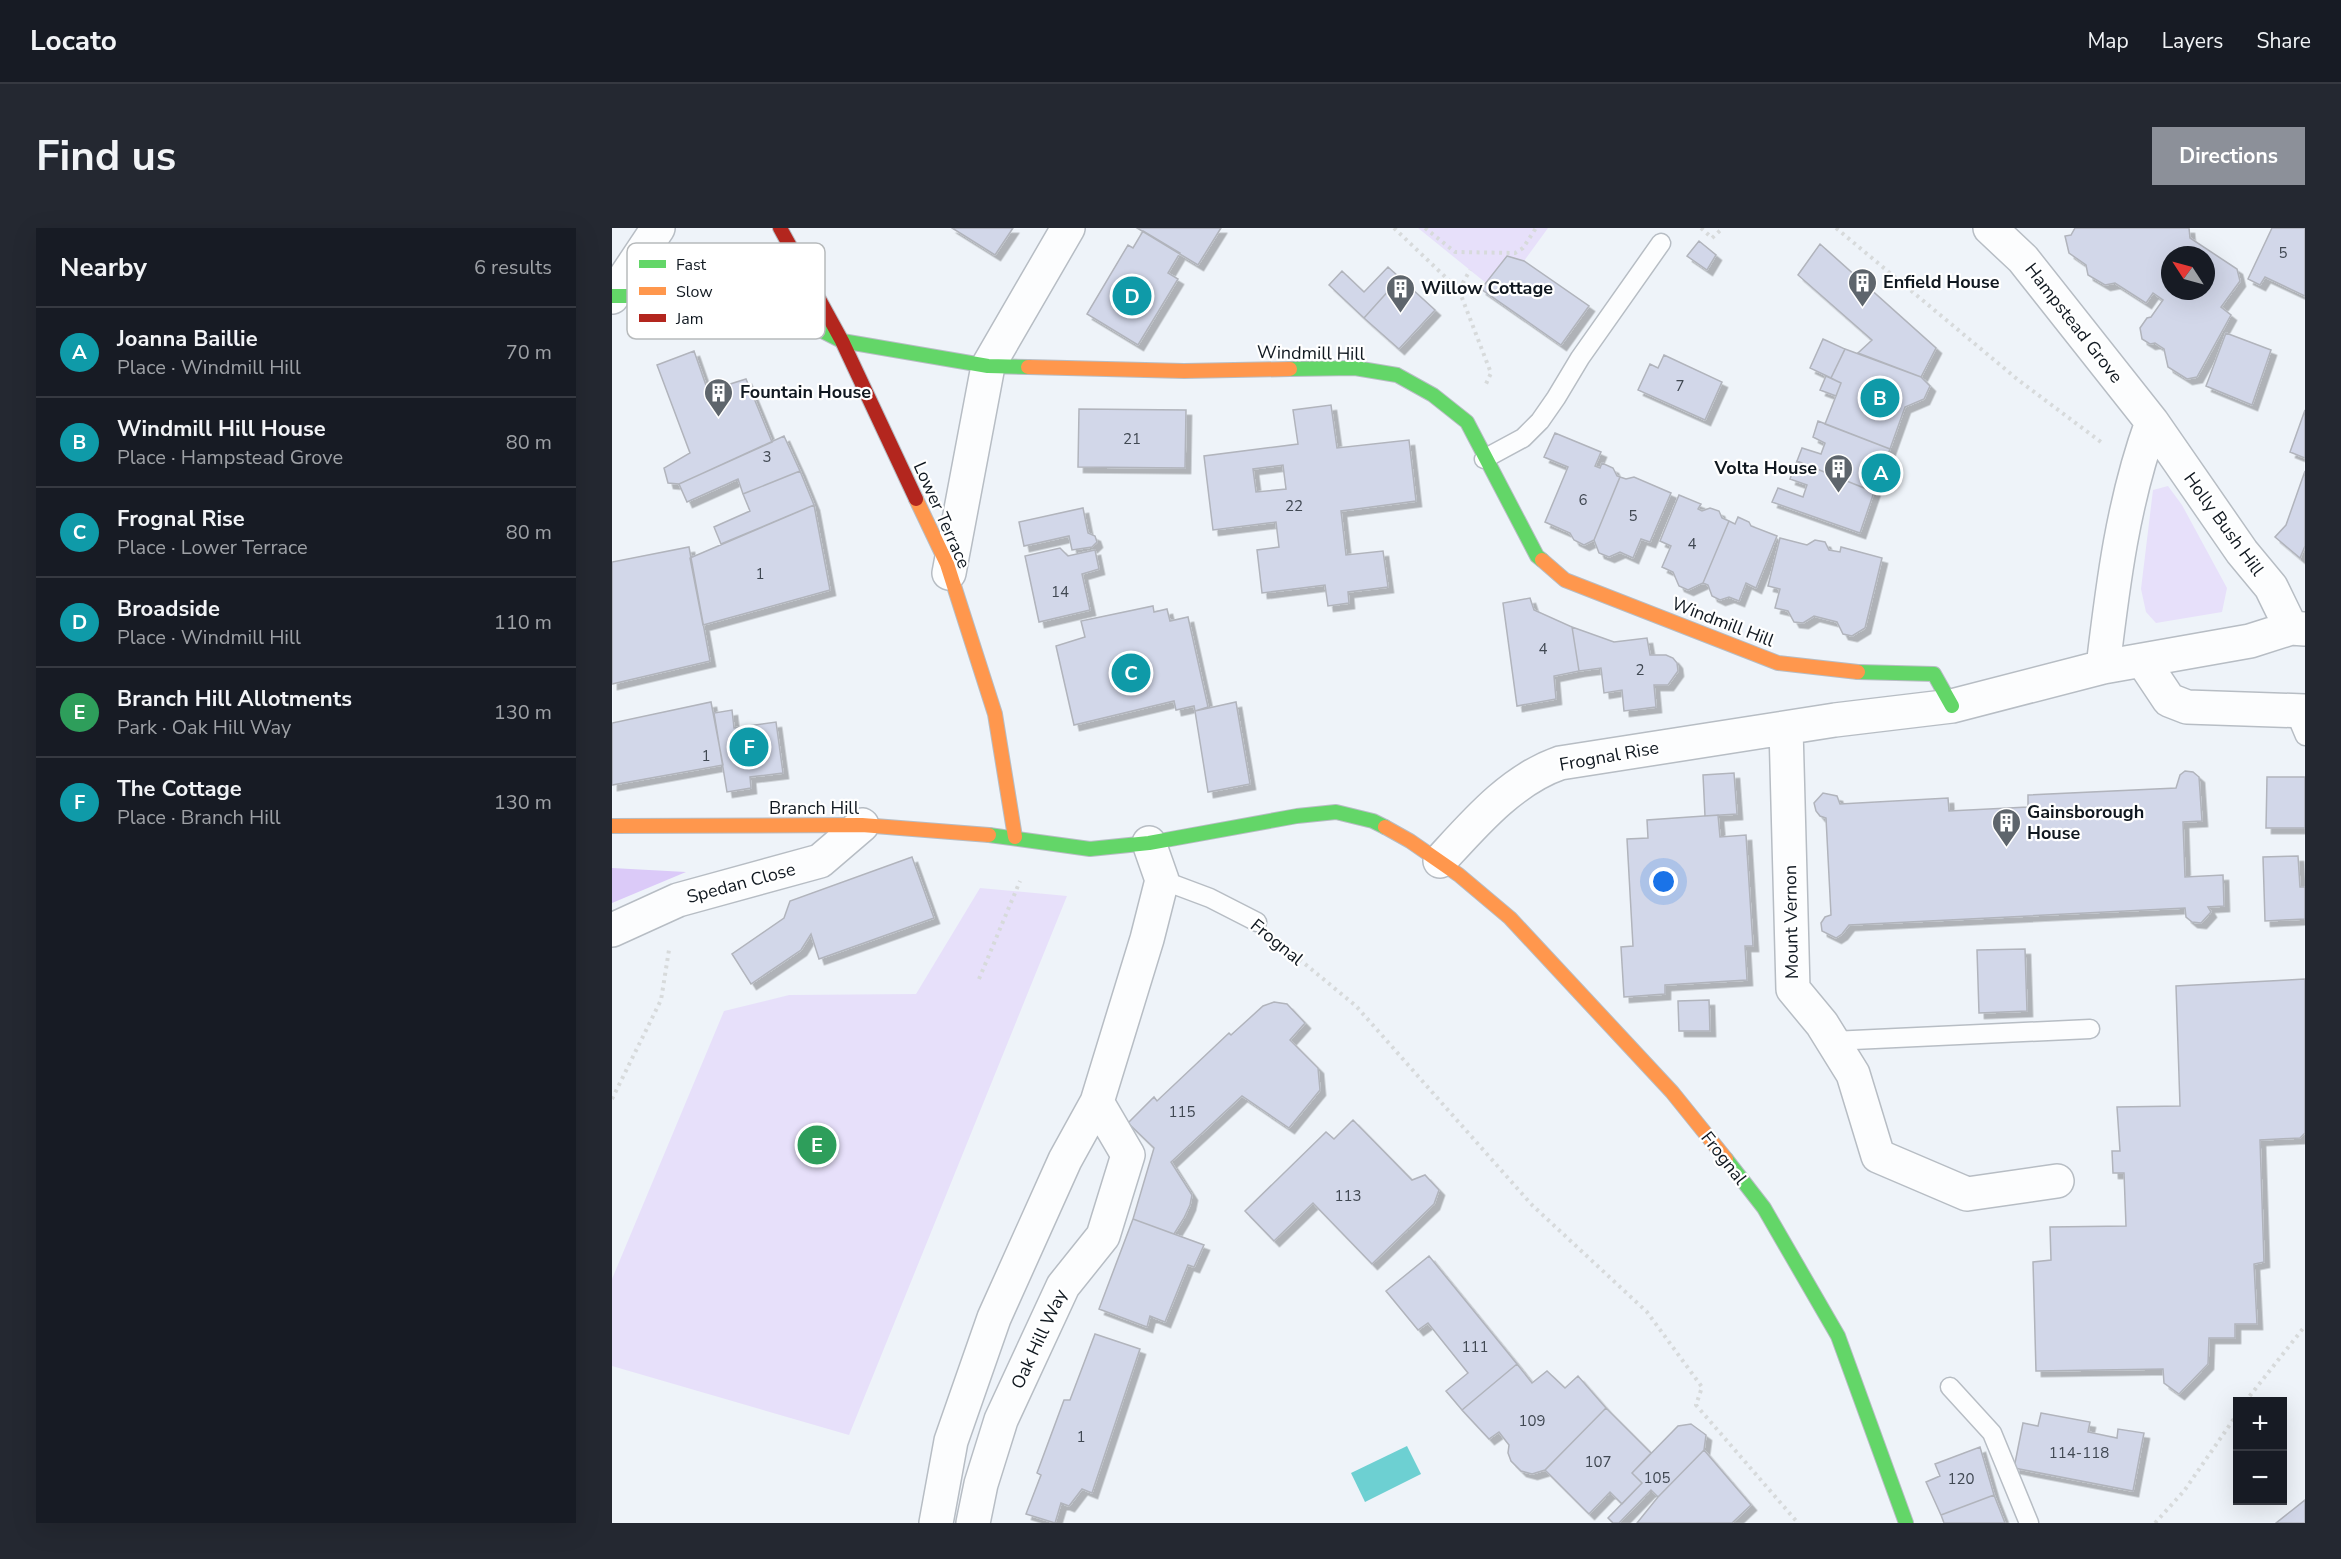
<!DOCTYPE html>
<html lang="en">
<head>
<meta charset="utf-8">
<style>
  body { margin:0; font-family:"Nunito Sans",sans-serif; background:#242831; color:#f1f3f6 }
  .controls { position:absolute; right:18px; bottom:18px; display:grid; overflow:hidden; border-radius:0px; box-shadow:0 6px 24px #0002 }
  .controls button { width:54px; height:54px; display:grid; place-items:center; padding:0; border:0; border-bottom:2px solid #363941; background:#171b24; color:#f1f3f6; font:30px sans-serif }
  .compass { position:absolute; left:1549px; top:18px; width:54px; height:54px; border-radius:50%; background:#171b24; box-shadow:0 6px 24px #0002; rotate:306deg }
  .you { position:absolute; left:1052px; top:654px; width:21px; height:21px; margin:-15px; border:4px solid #fff; border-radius:50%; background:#1a73e8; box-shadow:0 0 0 9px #1a73e833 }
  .badge { display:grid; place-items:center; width:39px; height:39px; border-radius:50%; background:#8c9099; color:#fff; font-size:20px; font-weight:700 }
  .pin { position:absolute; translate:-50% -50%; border:3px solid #fff; box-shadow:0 2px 6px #0006 }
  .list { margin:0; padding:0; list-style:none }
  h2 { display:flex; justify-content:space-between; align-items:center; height:78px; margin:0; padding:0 24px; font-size:26px }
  h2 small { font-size:20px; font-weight:400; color:#9ea1a6 }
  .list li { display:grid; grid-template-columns:39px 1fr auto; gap:18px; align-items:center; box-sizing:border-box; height:90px; padding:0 24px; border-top:2px solid #363941 }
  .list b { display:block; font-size:22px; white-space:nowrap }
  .list p { margin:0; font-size:20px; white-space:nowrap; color:#9ea1a6 }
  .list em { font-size:20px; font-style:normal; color:#9ea1a6 }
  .map { position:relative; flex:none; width:1693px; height:1295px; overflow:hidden; border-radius:0px }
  header { display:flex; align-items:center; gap:36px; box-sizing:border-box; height:84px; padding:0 30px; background:#171b24; border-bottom:2px solid #363941 }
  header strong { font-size:28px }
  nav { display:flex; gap:33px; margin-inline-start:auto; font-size:21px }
  .intro { display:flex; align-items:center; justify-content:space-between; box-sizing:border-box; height:144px; padding:0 36px }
  h1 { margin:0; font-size:42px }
  .button { padding:15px 27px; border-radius:0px; background:#8c9099; color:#fff; font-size:21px; font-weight:700 }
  main { display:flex; gap:36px; padding:0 36px }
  aside { flex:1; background:#171b24; border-radius:0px; box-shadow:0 6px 24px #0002 }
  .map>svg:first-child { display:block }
</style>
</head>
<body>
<header>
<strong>Locato</strong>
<nav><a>Map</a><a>Layers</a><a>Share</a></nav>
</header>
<div class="intro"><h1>Find us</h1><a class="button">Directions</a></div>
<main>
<aside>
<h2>Nearby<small>6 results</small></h2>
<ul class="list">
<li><span class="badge" style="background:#0f9aa8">A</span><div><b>Joanna Baillie</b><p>Place · Windmill Hill</p></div><em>70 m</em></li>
<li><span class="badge" style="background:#0f9aa8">B</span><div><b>Windmill Hill House</b><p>Place · Hampstead Grove</p></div><em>80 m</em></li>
<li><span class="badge" style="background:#0f9aa8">C</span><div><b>Frognal Rise</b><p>Place · Lower Terrace</p></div><em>80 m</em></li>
<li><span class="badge" style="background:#0f9aa8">D</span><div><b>Broadside</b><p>Place · Windmill Hill</p></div><em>110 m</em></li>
<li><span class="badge" style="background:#2e9e5b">E</span><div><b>Branch Hill Allotments</b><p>Park · Oak Hill Way</p></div><em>130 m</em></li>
<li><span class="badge" style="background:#0f9aa8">F</span><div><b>The Cottage</b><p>Place · Branch Hill</p></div><em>130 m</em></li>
</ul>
</aside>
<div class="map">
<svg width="1693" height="1295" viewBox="0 0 1693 1295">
  <defs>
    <filter id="shadow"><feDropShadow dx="5.5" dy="5.5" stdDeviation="0" flood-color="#0004"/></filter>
  </defs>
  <rect width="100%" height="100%" fill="#eef3f9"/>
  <!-- green -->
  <path fill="#e7e0fa" d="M 806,0 L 936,0 L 912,33 L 895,28 L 874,55 Z
    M 1556,258 L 1570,277 L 1615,360 L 1610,384 L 1544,395 L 1534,384 L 1529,361 L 1541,262 Z
    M 368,660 L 455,668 L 237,1207 L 0,1138 L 0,1051 L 112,783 L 177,767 L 304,766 Z"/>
  <!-- forest -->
  <path fill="#dbcaf8" d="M 0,640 L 74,644 L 0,675 Z"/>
  <!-- water -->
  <path fill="#6dd0d2" d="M 795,1218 L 809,1246 L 753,1274 L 739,1245 Z"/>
  <!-- building -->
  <path fill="#d2d7e9" stroke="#b1b4bc" stroke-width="1.5" fill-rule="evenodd" filter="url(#shadow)" d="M 340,0 L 401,0 L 383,27 Z
    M 525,0 L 609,0 L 586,37 Z
    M 1463,0 L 1577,0 L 1578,10 L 1625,41 L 1628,53 L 1609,79 L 1619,87 L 1585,149 L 1575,151 L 1556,139 L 1552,121 L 1543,115 L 1538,116 L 1530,111 L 1528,100 L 1535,90 L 1539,89 L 1551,72 L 1541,65 L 1534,75 L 1503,55 L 1493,57 L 1476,47 L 1474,37 L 1457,25 L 1453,8 L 1459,7 ZM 1558,27 L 1594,27 L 1594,63 L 1558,63 Z
    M 1660,0 L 1693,0 L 1693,68 L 1653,49 L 1648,57 L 1636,51 Z
    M 531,3 L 568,25 L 556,45 L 566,51 L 526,117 L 475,86 L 516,17 L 521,20 Z
    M 1087,13 L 1104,27 L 1095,42 L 1075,28 Z
    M 1208,16 L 1324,120 L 1309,149 L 1246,125 L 1260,112 L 1186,47 Z
    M 895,28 L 912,33 L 977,78 L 949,117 L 869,61 Z
    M 776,39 L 788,50 L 752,90 L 717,57 L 730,43 L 752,64 Z
    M 788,50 L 823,82 L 787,121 L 752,90 Z
    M 1614,105 L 1659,122 L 1640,177 L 1594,158 Z
    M 1211,111 L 1233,121 L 1219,150 L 1198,140 Z
    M 1233,121 L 1309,149 L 1318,158 L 1312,171 L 1293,179 L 1278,221 L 1213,196 L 1229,155 L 1219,150 Z
    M 82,123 L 96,163 L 134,151 L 160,214 L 67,256 L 56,255 L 52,240 L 78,225 L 45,137 Z
    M 1052,127 L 1110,154 L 1093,192 L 1026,162 L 1038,136 L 1046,140 Z
    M 1214,148 L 1229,155 L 1224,168 L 1208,162 Z
    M 719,177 L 725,220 L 797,212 L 804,273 L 729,283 L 734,327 L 771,323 L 776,359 L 736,364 L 737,375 L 716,378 L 713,357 L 650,365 L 645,322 L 667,319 L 664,294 L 601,302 L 592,228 L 686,216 L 681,182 ZM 671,237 L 674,261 L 644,264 L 641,241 Z
    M 467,181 L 574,182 L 573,240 L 466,239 Z
    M 1693,182 L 1693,230 L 1678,224 Z
    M 1206,193 L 1278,221 L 1262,264 L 1185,233 L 1190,220 L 1209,226 L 1213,215 L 1201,209 Z
    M 943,205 L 989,224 L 983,238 L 988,240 L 990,235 L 1001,240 L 1005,248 L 1008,249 L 982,312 L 972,317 L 962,312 L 958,305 L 933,294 L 956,239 L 932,229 Z
    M 172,208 L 188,243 L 131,266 L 126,251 L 75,274 L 67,256 Z
    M 1185,233 L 1262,264 L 1248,305 L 1160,274 L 1166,260 L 1191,269 L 1195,257 L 1178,251 Z
    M 188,243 L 202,277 L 109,316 L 102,299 L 138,283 L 131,266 Z
    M 1693,243 L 1693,318 L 1688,330 L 1663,309 L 1674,297 Z
    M 1008,249 L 1014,251 L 1022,249 L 1059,265 L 1038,314 L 1029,311 L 1021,330 L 1008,324 L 997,329 L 987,325 L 982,312 Z
    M 1067,267 L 1089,276 L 1086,281 L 1090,283 L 1098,280 L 1107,283 L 1110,290 L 1117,293 L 1091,355 L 1076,362 L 1067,358 L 1061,344 L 1050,339 L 1059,318 L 1048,313 Z
    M 202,277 L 218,362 L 91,397 L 78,330 Z
    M 471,280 L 476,305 L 483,308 L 485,314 L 480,319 L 460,322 L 457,308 L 412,318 L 407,294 Z
    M 1126,289 L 1137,294 L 1139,298 L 1165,308 L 1144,360 L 1134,355 L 1127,373 L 1117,369 L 1108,372 L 1100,368 L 1096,357 L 1091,355 L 1117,293 L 1123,296 Z
    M 1168,310 L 1195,317 L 1203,312 L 1213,314 L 1217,322 L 1228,324 L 1229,319 L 1270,330 L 1253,400 L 1240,408 L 1231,406 L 1225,394 L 1202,388 L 1191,395 L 1182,394 L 1176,383 L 1163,380 L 1168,361 L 1156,358 Z
    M 77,319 L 98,433 L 0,456 L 0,334 Z
    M 448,320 L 456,328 L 483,322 L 487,341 L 470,346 L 478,382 L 427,394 L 413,328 Z
    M 918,370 L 922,382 L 960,399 L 967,443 L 942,448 L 944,471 L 905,478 L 891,375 Z
    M 541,378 L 542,384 L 555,381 L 558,393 L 576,389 L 596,479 L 583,483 L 582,478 L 564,482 L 562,473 L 462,497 L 444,418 L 473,409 L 469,393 Z
    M 960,399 L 1002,414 L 1035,410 L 1038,427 L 1054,427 L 1061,430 L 1065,435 L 1066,443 L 1056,457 L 1042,457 L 1044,479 L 1012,483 L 1010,462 L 992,465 L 989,440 L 967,443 Z
    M 99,474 L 111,537 L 0,557 L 0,495 Z
    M 624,474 L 638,556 L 596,564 L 583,483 Z
    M 120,482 L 122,500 L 164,494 L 171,545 L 138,549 L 139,560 L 115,564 L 102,485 Z
    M 1573,543 L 1581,544 L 1587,549 L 1590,593 L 1571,594 L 1573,649 L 1611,647 L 1612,678 L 1596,679 L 1599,684 L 1589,695 L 1580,694 L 1574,689 L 1573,680 L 1237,697 L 1230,706 L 1224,710 L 1210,703 L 1209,695 L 1213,689 L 1219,687 L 1214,590 L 1208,588 L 1204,583 L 1202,575 L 1211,565 L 1225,568 L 1228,576 L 1336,570 L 1337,583 L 1416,579 L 1416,567 L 1564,560 L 1568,547 Z
    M 1122,545 L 1125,586 L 1093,588 L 1091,547 Z
    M 1655,549 L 1693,549 L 1693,600 L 1654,600 Z
    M 1106,587 L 1108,609 L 1134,607 L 1141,718 L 1133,718 L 1135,752 L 1053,757 L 1053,766 L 1012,769 L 1009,719 L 1021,718 L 1015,611 L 1036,610 L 1035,592 Z
    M 1686,628 L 1688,659 L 1693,659 L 1693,691 L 1653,693 L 1651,629 Z
    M 300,629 L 322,690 L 207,731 L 199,706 L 189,722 L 139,756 L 120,726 L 172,690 L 178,673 Z
    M 1413,721 L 1415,783 L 1367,785 L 1365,722 Z
    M 1693,751 L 1693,905 L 1688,910 L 1648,912 L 1652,1034 L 1642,1036 L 1645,1096 L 1623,1096 L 1623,1110 L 1597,1110 L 1596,1136 L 1567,1166 L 1552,1155 L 1551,1141 L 1424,1143 L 1421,1034 L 1439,1032 L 1438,999 L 1514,998 L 1512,945 L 1501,945 L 1500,923 L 1508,923 L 1505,879 L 1568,878 L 1564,758 Z
    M 1097,772 L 1098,803 L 1067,803 L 1066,773 Z
    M 662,774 L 675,776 L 693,795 L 678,812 L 706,840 L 708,862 L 677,900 L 630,868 L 559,934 L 580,967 L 578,977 L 572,990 L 562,1006 L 521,991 L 542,920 L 516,895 L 542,869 L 545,873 L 617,805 L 619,807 L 651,778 Z
    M 741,892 L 800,952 L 813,947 L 827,962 L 822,976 L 760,1036 L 701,975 L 662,1013 L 633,983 L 714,904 L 722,911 Z
    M 521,991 L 592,1017 L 582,1039 L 576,1037 L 553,1094 L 538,1088 L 535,1099 L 487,1081 Z
    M 817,1028 L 905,1136 L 850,1182 L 834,1163 L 856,1145 L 816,1095 L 806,1102 L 774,1063 Z
    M 483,1106 L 528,1121 L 480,1265 L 470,1261 L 457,1278 L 449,1275 L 443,1295 L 414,1286 L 429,1247 L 425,1245 L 452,1172 L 458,1172 Z
    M 905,1136 L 920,1155 L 935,1143 L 953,1160 L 966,1148 L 994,1180 L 933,1242 L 920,1246 L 909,1243 L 899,1233 L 896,1225 L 897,1217 L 887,1204 L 877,1211 L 850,1182 Z
    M 994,1180 L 1039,1225 L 1020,1245 L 1030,1255 L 1010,1276 L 998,1264 L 977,1286 L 933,1242 Z
    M 1429,1185 L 1478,1194 L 1476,1204 L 1505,1210 L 1506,1201 L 1532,1205 L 1521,1263 L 1402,1240 L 1411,1195 L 1426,1198 Z
    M 1079,1196 L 1094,1207 L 1092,1222 L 1046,1269 L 1039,1262 L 1007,1295 L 1001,1295 L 996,1290 L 1030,1255 L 1020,1245 L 1066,1198 Z
    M 1368,1219 L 1382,1267 L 1329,1287 L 1314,1254 L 1328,1248 L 1323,1236 Z
    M 1092,1222 L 1139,1277 L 1120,1295 L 1025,1295 L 1046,1269 Z
    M 1382,1267 L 1393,1295 L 1332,1295 L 1329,1287 Z
    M 1693,1272 L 1693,1295 L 1664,1295 Z"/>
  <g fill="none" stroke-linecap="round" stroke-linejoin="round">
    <defs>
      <path id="lane" d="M 872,231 L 911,210 L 928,193 L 944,170 L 968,130 L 1049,15
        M 1682,482 L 1693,508
        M 550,652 L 598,670 L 645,694
        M 1220,813 L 1478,801
        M 1338,1159 L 1380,1205 L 1417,1295"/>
      <path id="street" d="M 1378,0 L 1411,31 L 1540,194 L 1630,324 L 1659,359 L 1679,400
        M 0,69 L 46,0
        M 337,345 L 376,138 L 456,0
        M 1531,433 L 1557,472 L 1575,479 L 1693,483
        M 1491,439 C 1501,355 1511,274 1540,194
        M 1174,500 L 1181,761 L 1210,796 L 1241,846 L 1266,928 L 1355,966 L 1445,953
        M 828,633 C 862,596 899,552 948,535 L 1223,492 L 1340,478 L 1491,439 L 1638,413 L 1679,400 L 1693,401
        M 0,702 L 66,672 L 208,633 L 250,597
        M 324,1295 L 339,1213 L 382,1090 L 453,932 L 485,874 L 535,711 L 550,652 L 537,615
        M 361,1295 L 369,1256 L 389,1192 L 451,1058 L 491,1008 L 516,927 L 485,874"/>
      <path id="fast" d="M 0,68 L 86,68 L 155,78 L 175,85 L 230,113 L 376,138 L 416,139
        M 678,141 L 743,140 L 785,147 L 821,167 L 855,194 L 925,328 L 930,332
        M 1246,444 L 1322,446 L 1340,478
        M 377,607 L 478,621 L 537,615 L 685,588 L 724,584 L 761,593 L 773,599
        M 1114,931 L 1152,980 L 1226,1108 L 1294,1295"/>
      <path id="slow" d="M 416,139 L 572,143 L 678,141
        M 304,271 L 335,336 L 383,486 L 403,609
        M 930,332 L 953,352 L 1166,435 L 1246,444
        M 0,598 L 250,597 L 377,607
        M 773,599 L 798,613 L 847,647 L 898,690 L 1060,864 L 1114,931"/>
      <path id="jam" d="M 168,0 L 230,113 L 304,271"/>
    </defs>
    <!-- lane casing -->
    <use href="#lane" stroke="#b7bdc4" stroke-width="21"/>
    <!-- street casing -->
    <use href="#street" stroke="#b7bdc4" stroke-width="36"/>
    <!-- fast casing -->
    <use href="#fast" stroke="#b7bdc4" stroke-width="16"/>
    <!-- slow casing -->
    <use href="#slow" stroke="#b7bdc4" stroke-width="16"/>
    <!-- jam casing -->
    <use href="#jam" stroke="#b7bdc4" stroke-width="16"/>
    <!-- path -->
    <path stroke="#d7dadb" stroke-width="4" stroke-dasharray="3 4.5" stroke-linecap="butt" d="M 782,0 L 847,62 L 879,145 L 874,156
      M 813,0 L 843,24 L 903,25 L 911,20 L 924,0
      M 1089,0 L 1100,10 L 1111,0
      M 1224,0 L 1405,151 L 1489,214
      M 847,62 L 858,42
      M 670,717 L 744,778 L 920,977 L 1035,1084 L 1090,1159 L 1084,1177 L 1186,1295
      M 367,751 L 408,653
      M 0,871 L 49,772 L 57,722
      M 1633,1174 L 1693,1098
      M 1543,1295 L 1572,1263 L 1626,1185"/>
    <!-- lane -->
    <use href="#lane" stroke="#fcfdfe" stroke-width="18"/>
    <!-- street -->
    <use href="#street" stroke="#fcfdfe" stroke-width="33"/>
    <!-- fast -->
    <use href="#fast" stroke="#63d668" stroke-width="14"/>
    <!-- slow -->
    <use href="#slow" stroke="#ff974d" stroke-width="14"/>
    <!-- jam -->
    <use href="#jam" stroke="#b3261e" stroke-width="14"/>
  </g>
  <!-- icons -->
  <defs>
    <symbol id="building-pin" viewBox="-11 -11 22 30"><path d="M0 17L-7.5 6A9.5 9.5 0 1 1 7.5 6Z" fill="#5e656c" stroke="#fff"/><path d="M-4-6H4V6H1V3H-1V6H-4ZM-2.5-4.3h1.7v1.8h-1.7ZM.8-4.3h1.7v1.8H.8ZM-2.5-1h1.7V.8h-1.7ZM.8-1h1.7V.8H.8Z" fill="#fff"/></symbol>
  </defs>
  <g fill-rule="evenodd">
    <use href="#building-pin" x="1234" y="38" width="33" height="45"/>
    <use href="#building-pin" x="772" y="44" width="33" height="45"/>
    <use href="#building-pin" x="90" y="148" width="33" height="45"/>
    <use href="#building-pin" x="1210" y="224" width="33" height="45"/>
    <use href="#building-pin" x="1378" y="578" width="33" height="45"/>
  </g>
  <g text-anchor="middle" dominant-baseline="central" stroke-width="4.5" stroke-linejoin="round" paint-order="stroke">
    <!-- number labels -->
    <g font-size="15" fill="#404852">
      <text x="1671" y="25">5</text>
      <text x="1068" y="158">7</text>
      <text x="520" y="211">21</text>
      <text x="155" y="229">3</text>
      <text x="971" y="272">6</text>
      <text x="682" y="278">22</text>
      <text x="1021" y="288">5</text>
      <text x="1080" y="316">4</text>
      <text x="148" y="346">1</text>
      <text x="448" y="364">14</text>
      <text x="931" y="421">4</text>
      <text x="1028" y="442">2</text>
      <text x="94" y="528">1</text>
      <text x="570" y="884">115</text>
      <text x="736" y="968">113</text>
      <text x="863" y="1119">111</text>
      <text x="920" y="1193">109</text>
      <text x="469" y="1209">1</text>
      <text x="1467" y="1225">114-118</text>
      <text x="986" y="1234">107</text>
      <text x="1045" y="1250">105</text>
      <text x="1349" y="1251">120</text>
    </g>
    <!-- poi labels -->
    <g font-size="18" font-weight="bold" fill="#101820" stroke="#fff" text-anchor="start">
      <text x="1271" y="54">Enfield House</text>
      <text x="809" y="60">Willow Cottage</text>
      <text x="128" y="164">Fountain House</text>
      <text x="1205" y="240" text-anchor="end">Volta House</text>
      <text x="1415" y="584">Gainsborough<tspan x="1415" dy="21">House</tspan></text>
    </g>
    <!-- street labels -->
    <g font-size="18" fill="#101820" stroke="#fff">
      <text transform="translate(1462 95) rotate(52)">Hampstead Grove</text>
      <text transform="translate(699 125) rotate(1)">Windmill Hill</text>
      <text transform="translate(330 287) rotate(66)">Lower Terrace</text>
      <text transform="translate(1612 296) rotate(54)">Holly Bush Hill</text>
      <text transform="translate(1111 394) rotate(21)">Windmill Hill</text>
      <text transform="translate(997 528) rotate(-10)">Frognal Rise</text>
      <text x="202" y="580">Branch Hill</text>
      <text transform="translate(129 655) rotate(-15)">Spedan Close</text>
      <text transform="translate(1179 694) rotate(-91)">Mount Vernon</text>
      <text transform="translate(665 714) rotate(39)">Frognal</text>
      <text transform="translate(1112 930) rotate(52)">Frognal</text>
      <text transform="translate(427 1111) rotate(-65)">Oak Hill Way</text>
    </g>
  </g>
  <!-- legend -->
  <rect x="15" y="15" width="198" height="96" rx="9" fill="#fff" stroke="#b7babc" stroke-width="1.5"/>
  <rect x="27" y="32" width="27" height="8" fill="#63d668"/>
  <rect x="27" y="59" width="27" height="8" fill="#ff974d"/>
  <rect x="27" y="86" width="27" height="8" fill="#b3261e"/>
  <g font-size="16" fill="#101820">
    <text x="64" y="42">Fast</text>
    <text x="64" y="69">Slow</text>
    <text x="64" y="96">Jam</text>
  </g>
</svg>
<div class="controls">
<button>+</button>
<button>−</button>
</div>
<svg class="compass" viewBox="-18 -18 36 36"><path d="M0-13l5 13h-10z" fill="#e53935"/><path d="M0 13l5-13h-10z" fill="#9ea1a6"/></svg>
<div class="you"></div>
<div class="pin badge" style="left:1269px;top:245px;background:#0f9aa8">A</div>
<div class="pin badge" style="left:1268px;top:170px;background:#0f9aa8">B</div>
<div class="pin badge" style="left:519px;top:445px;background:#0f9aa8">C</div>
<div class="pin badge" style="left:520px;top:68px;background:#0f9aa8">D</div>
<div class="pin badge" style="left:205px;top:917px;background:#2e9e5b">E</div>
<div class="pin badge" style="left:137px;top:519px;background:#0f9aa8">F</div>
</div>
</main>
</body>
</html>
